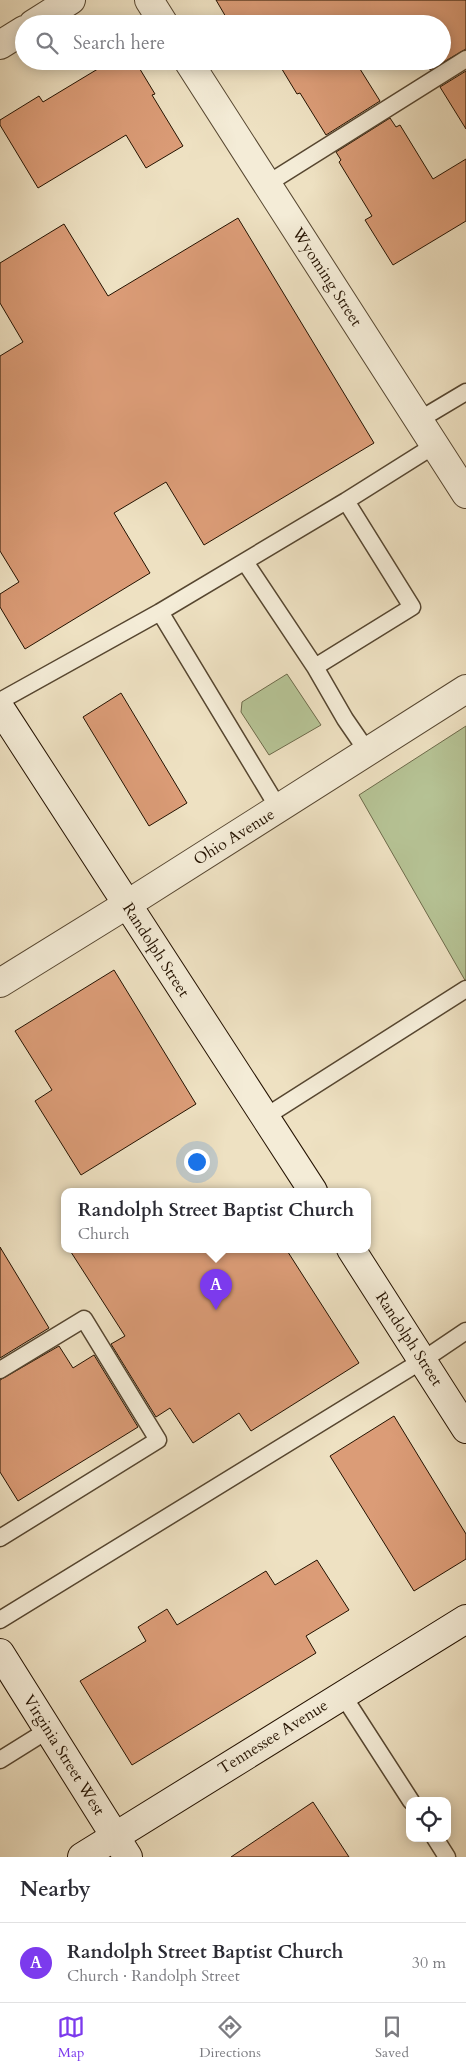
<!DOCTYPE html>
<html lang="en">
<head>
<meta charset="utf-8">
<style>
  body { margin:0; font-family:Cardo,serif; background:#f7f7f7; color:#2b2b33 }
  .controls { position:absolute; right:15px; bottom:15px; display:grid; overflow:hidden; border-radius:10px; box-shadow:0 2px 12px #0003 }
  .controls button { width:45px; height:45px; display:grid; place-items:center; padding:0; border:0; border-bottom:1px solid #e1e1e2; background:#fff; color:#2b2b33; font:25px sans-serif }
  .you { position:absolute; left:196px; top:1161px; width:18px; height:18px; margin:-12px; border:4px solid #fff; border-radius:50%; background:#1a73e8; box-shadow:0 0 0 8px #1a73e833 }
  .badge { display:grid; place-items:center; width:32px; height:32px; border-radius:50%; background:#7c3aed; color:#fff; font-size:16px; font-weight:700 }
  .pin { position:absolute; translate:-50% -41px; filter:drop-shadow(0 1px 2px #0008) }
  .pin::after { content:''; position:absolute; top:26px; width:18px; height:15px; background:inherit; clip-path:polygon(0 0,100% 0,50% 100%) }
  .popup { position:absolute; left:61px; top:1188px; width:310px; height:65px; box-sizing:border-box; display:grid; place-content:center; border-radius:10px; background:#fff; filter:drop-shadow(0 1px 4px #0005); font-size:16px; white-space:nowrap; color:#7c7c81 }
  .popup b { font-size:19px; color:#2b2b33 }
  .popup::after { content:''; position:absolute; left:50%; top:100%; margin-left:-10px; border:10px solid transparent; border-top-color:#fff }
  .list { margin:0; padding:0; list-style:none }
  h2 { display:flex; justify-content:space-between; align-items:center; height:65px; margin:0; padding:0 20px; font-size:21px }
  h2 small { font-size:16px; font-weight:400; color:#7c7c81 }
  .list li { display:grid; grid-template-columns:32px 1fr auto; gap:15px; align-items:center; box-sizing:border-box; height:80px; padding:0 20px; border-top:1px solid #e1e1e2 }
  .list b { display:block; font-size:19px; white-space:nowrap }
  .list p { margin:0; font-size:16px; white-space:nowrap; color:#7c7c81 }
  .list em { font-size:16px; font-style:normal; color:#7c7c81 }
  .icon { flex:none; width:28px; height:28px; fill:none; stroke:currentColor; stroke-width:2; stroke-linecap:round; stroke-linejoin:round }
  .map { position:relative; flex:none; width:466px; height:1857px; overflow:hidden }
  .search { position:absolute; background:#fff; box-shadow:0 2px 12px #0003; left:15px; right:15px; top:15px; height:55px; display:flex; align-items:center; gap:12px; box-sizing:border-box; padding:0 18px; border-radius:28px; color:#7c7c81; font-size:19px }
  .sheet { height:145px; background:#fff }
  nav { display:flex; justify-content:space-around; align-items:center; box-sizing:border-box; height:70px; border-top:1px solid #e1e1e2; background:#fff; font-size:14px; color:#7c7c81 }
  nav a { display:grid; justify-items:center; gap:2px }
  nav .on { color:#7c3aed }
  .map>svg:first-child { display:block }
</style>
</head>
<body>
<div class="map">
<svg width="466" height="1857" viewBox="0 0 466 1857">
  <rect width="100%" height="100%" fill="#eee1c2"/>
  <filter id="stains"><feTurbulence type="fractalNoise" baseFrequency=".004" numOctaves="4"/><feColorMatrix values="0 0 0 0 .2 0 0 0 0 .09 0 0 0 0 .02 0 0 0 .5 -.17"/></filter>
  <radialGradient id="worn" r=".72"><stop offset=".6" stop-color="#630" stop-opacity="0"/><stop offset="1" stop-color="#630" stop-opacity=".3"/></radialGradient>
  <!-- green -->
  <path fill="#b6c395" stroke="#6d6a4a" d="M 287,674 L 321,725 L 269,755 L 241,712 L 242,702 Z
    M 466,726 L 466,982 L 359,795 Z"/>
  <!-- building -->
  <path fill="#db9c77" stroke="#241200" d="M 216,0 L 466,0 L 466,49 L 430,70 L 427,66 L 423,68 L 419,61 L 442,61 L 442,24 L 230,24 Z
    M 111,61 L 135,61 L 155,94 L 152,95 L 183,146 L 146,168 L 126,135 L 38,188 L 0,125 L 0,120 L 39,96 L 43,102 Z
    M 277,61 L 355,61 L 380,101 L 326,135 L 300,93 L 297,94 Z
    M 466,71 L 466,129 L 440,87 Z
    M 390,118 L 396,127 L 400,125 L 433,179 L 466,159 L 466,221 L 393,265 L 365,220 L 372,216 L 339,162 L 341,160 L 336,152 Z
    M 238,218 L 374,443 L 204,545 L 166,482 L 114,513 L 150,573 L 25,649 L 0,607 L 0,594 L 19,582 L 0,551 L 0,356 L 23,342 L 0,303 L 0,263 L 64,224 L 108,296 Z
    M 121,693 L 187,803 L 149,826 L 83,717 Z
    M 114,970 L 196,1104 L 81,1175 L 35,1101 L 52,1090 L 15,1031 Z
    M 0,1247 L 49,1328 L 0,1358 Z
    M 69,1249 L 286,1249 L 359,1363 L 251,1431 L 239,1413 L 193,1443 L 170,1408 L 156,1417 L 111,1344 L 125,1336 Z
    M 59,1346 L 73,1368 L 94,1355 L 138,1427 L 18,1501 L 0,1472 L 0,1380 Z
    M 394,1416 L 466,1534 L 466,1559 L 414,1591 L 330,1456 Z
    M 317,1560 L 349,1610 L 306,1636 L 316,1653 L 132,1765 L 80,1681 L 146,1641 L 138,1627 L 167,1609 L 177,1625 L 266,1571 L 275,1585 Z
    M 313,1802 L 349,1857 L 231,1857 Z"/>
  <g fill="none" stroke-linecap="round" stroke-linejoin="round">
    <defs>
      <path id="lane" d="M 267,184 L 466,59
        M 419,420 L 466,392
        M 245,562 L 315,667 L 345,719 L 367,751
        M 160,612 L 279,809
        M 315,667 L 412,607 L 346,501
        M 0,701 L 160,612 L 346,501 L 435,445
        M 265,1117 L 466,989
        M 0,1370 L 84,1319 L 158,1440 L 0,1538
        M 0,1620 L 423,1360 L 466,1331
        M 342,1694 L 411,1801
        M 0,1760 L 48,1730
        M 435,1838 L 447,1857"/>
      <path id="street" d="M 149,0 L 164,24
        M 33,24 L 71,0
        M 0,45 L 24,30
        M 188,61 L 466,494
        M 0,983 L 126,905 L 466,689"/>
      <path id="secondary" d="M 0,708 L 313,1191
        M 351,1249 L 466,1429
        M 0,1653 L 128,1857
        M 82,1857 L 466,1619"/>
    </defs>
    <!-- lane casing -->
    <use href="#lane" stroke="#564630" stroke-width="19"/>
    <!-- street casing -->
    <use href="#street" stroke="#564630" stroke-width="30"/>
    <!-- secondary casing -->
    <use href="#secondary" stroke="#241200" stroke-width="30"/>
    <!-- lane -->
    <use href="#lane" stroke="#f4ecd7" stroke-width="16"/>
    <!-- street -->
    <use href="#street" stroke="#f4ecd7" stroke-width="28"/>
    <!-- secondary -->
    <use href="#secondary" stroke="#f4ecd7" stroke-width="28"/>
  </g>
  <g text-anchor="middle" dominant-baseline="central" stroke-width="4.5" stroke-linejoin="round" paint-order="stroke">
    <!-- street labels -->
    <g font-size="16" fill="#241200" stroke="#f4ecd7">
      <text transform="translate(327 277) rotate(57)">Wyoming Street</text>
      <text transform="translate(234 837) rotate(-32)">Ohio Avenue</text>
      <text transform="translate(156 950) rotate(57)">Randolph Street</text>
      <text transform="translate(409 1339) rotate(57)">Randolph Street</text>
      <text transform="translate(273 1737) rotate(-32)">Tennessee Avenue</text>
      <text transform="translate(64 1755) rotate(58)">Virginia Street West</text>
    </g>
  </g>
  <rect width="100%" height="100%" filter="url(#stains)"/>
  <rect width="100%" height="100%" fill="url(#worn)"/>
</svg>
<div class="controls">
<button><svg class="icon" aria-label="locate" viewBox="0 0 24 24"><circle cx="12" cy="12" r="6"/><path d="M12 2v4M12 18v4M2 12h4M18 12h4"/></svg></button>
</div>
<div class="you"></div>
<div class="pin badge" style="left:216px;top:1310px">A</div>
<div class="popup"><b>Randolph Street Baptist Church</b>Church</div>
<div class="search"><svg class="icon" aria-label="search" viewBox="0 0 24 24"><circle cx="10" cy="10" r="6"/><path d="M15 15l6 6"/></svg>Search here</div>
</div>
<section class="sheet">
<h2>Nearby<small></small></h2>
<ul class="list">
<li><span class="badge">A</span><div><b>Randolph Street Baptist Church</b><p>Church · Randolph Street</p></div><em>30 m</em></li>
</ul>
</section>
<nav>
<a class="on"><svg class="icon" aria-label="map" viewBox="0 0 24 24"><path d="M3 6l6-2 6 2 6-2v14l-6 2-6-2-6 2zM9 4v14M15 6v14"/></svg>Map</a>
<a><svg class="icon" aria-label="directions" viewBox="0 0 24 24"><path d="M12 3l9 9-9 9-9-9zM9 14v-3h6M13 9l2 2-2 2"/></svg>Directions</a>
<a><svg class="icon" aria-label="saved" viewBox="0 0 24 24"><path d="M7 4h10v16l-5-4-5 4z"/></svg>Saved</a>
</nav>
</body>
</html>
